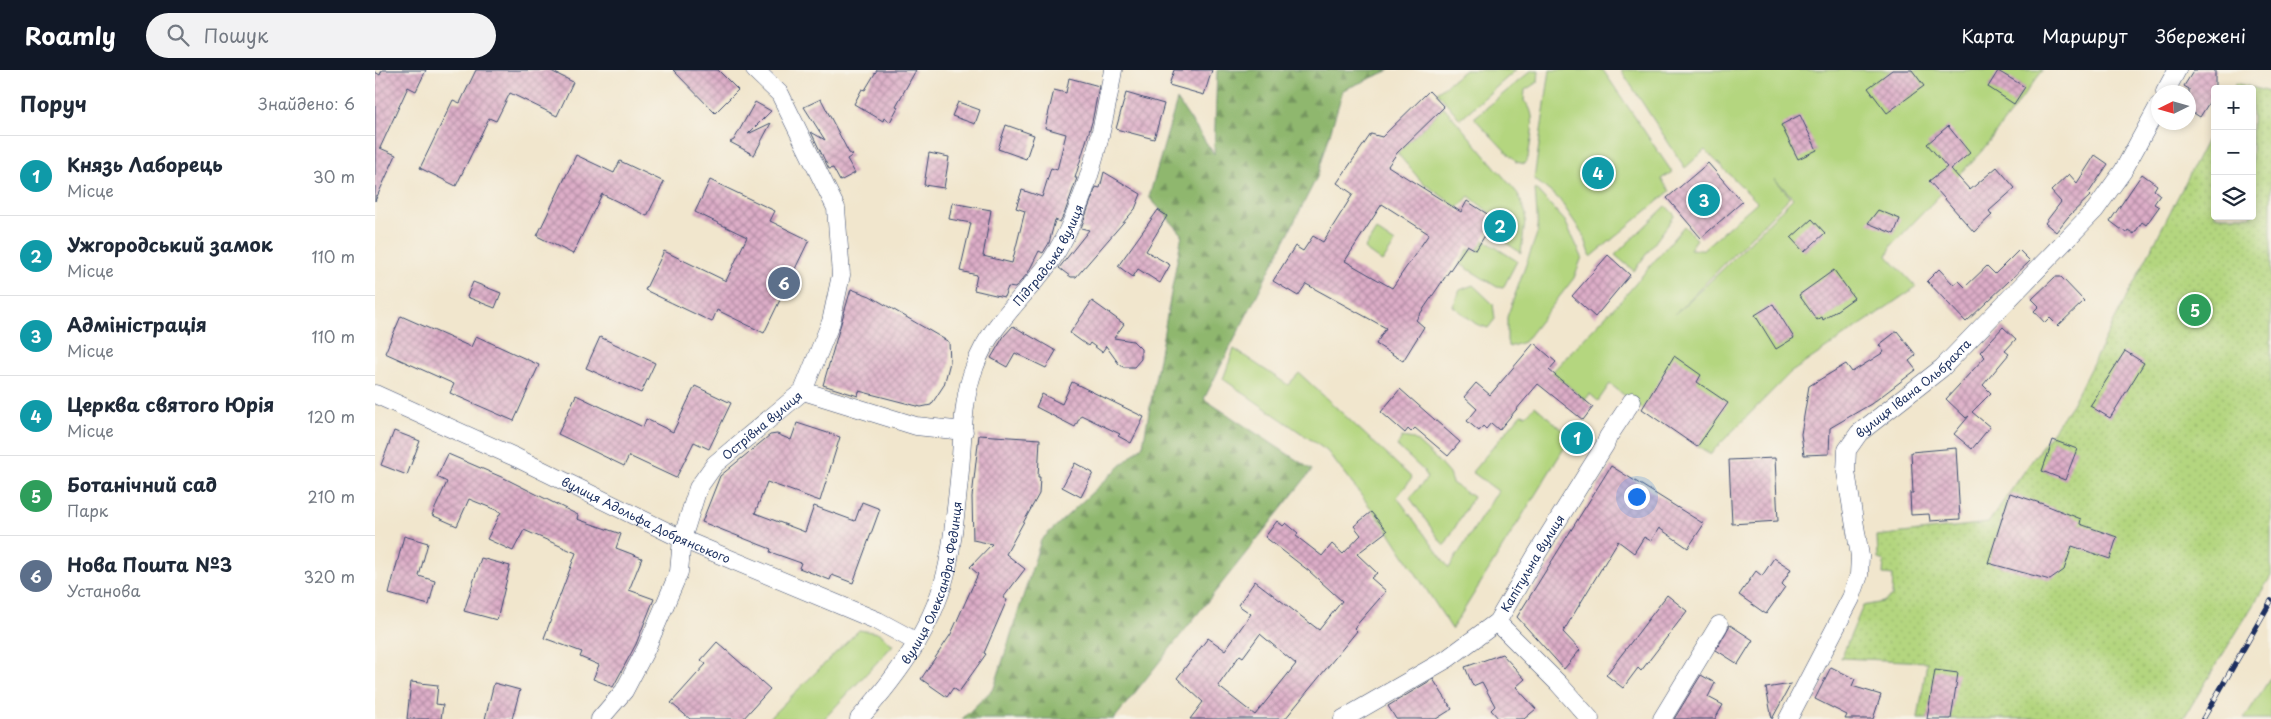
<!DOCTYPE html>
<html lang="uk">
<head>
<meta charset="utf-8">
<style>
  body { margin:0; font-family:"Playpen Sans",sans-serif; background:#f2f2f3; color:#1f2937 }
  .controls { position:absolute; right:15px; top:15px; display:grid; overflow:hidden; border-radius:5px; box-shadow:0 2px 8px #0003 }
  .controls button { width:45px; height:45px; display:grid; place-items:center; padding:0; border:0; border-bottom:1px solid #e0e1e3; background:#fff; color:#1f2937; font:25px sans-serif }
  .compass { position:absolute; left:1776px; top:15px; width:45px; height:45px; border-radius:50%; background:#fff; box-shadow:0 2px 8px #0003; rotate:265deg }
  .you { position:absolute; left:1261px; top:426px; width:18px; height:18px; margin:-12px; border:4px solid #fff; border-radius:50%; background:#1a73e8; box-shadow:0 0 0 8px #1a73e833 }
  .badge { display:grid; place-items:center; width:32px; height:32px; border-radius:50%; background:#111827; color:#fff; font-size:16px; font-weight:700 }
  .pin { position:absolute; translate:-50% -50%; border:2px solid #fff; box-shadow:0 1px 5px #0006 }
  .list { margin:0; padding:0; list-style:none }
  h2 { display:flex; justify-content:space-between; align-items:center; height:65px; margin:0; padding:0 20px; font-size:21px }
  h2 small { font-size:16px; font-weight:400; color:#747a83 }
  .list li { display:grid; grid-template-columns:32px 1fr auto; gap:15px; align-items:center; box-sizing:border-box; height:80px; padding:0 20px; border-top:1px solid #e0e1e3 }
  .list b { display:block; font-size:19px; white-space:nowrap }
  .list p { margin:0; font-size:16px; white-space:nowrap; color:#747a83 }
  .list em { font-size:16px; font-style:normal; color:#747a83 }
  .icon { flex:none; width:28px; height:28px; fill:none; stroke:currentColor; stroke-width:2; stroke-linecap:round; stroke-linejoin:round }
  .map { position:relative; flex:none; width:1896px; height:649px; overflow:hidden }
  header { display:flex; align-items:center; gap:30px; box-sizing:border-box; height:70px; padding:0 25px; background:#111827; color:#fff }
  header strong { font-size:24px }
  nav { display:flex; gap:28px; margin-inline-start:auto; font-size:18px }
  .search { width:350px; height:45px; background:#f2f2f3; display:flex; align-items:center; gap:12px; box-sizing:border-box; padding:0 18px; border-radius:28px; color:#747a83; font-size:19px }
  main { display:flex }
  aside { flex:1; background:#fff }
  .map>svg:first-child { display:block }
</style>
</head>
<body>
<header>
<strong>Roamly</strong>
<div class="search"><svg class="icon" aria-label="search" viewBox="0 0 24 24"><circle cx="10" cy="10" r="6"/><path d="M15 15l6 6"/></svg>Пошук</div>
<nav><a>Карта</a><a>Маршрут</a><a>Збережені</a></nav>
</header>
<main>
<aside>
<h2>Поруч<small>Знайдено: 6</small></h2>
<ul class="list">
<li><span class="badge" style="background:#0f9aa8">1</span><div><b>Князь Лаборець</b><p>Місце</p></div><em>30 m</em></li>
<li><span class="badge" style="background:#0f9aa8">2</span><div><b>Ужгородський замок</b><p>Місце</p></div><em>110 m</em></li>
<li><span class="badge" style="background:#0f9aa8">3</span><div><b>Адміністрація</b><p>Місце</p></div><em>110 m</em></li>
<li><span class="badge" style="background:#0f9aa8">4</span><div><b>Церква святого Юрія</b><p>Місце</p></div><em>120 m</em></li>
<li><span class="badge" style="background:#2e9e5b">5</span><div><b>Ботанічний сад</b><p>Парк</p></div><em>210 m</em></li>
<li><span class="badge" style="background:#5c6f8a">6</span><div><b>Нова Пошта №3</b><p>Установа</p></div><em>320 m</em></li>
</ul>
</aside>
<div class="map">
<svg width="1896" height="649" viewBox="0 0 1896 649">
  <defs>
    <pattern id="forest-firs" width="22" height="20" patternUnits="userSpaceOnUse" patternTransform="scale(1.25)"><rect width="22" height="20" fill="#8fb76e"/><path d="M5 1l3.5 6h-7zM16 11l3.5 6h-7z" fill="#74955e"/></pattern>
    <pattern id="garden-dots" width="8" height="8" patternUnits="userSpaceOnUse" patternTransform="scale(1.25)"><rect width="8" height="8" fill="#b4d67f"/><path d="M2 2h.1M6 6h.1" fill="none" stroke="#9ab870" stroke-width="1.8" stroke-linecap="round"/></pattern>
    <pattern id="building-cross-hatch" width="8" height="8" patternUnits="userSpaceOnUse" patternTransform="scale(1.25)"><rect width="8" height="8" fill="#ddadc7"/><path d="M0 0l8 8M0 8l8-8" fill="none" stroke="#b28da5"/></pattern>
  </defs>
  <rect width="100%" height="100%" fill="#f7f3e8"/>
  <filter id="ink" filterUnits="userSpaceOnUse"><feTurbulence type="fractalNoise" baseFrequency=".02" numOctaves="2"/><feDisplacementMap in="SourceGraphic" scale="10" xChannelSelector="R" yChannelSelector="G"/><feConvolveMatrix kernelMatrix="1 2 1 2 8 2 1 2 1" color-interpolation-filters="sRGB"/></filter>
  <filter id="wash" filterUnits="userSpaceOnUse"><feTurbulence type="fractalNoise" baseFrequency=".0096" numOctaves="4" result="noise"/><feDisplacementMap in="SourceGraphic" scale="20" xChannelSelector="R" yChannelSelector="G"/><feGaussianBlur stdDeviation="1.12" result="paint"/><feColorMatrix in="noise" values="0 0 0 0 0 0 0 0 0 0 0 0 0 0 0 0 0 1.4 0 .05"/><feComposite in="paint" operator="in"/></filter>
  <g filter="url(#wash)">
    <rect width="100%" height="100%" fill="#f1e6cd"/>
    <!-- green -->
    <path fill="#b4d67f" stroke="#68826e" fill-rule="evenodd" d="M 1090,0 L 1141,0 L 1085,49 L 1062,22 Z
      M 1157,0 L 1164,0 L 1163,12 L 1150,20 L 1149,31 C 1164,43 1155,71 1153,88 L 1150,94 L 1141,92 L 1099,48 Z
      M 1175,0 L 1228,0 L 1297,102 L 1286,109 L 1295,121 L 1216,187 L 1209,166 L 1184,129 L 1159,109 Z
      M 1246,0 L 1668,0 L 1606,82 L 1517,175 L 1512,186 L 1541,217 L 1415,303 L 1335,384 L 1267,339 L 1235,314 L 1223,331 L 1215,324 L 1210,330 L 1177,302 L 1250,226 L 1309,156 L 1322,169 L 1315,179 L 1327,180 L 1382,132 L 1330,80 L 1310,98 ZM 1400,109 L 1418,128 L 1348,199 L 1300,244 L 1415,127 Z
      M 1069,37 L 1143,124 L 1151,144 L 1146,183 L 1115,162 L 1121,148 L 1094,126 L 1083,138 L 1046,111 L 1022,83 Z
      M 1160,118 L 1190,151 L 1207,187 L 1199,208 L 1149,272 L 1134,277 L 1132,271 L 1132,247 L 1163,161 Z
      M 1291,136 L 1300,145 L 1259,201 L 1240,185 Z
      M 1001,160 L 1020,173 L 1007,192 L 989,179 Z
      M 1109,170 L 1142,191 L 1128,218 L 1122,217 L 1085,194 L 1093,179 L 1101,182 Z
      M 1098,215 L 1118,234 L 1120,249 L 1113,258 L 1101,254 L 1078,236 L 1085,220 Z
      M 859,279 L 913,315 L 924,303 L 1037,408 L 1022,427 L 1074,498 L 1123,421 L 1097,402 L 1146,344 L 1151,345 L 1160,336 L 1196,367 L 1077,559 L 1012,459 L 952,381 L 848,309 Z
      M 1027,367 L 1039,369 L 1060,388 L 1074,404 L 1077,413 L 1098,427 L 1069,476 L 1035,428 L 1052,408 L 1049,401 L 1022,376 Z
      M 484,560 L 504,563 L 518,575 L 449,649 L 393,649 Z
      M 1896,607 L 1896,649 L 1869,649 Z"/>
    <!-- forest -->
    <path fill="url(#forest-firs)" stroke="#557366" d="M 842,0 L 1015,0 L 968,20 L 942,107 L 829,329 L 937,400 L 739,649 L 587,649 L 619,618 L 666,470 L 768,375 L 807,164 L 774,127 L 802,30 L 839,84 Z"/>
    <!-- garden -->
    <path fill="url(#garden-dots)" stroke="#68826e" d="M 1861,13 L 1894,22 L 1896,17 L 1896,506 L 1808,649 L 1543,649 L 1552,592 L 1466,588 L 1488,536 L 1508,532 L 1517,526 L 1518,505 L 1508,504 L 1509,491 L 1503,489 L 1502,466 L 1613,453 L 1697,334 L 1840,54 L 1840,146 L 1877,146 L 1877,19 L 1858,19 Z"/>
    <g id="blocks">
      <!-- building -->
      <path fill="url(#building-cross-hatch)" fill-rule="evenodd" d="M 7,0 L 51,0 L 41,21 L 33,17 L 5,78 L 21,85 L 0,131 L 0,2 L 5,5 Z
        M 101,0 L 174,0 L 198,12 L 182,46 L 135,23 L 121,51 L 114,48 L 81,116 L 45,98 L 78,30 L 85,33 Z
        M 298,0 L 343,0 L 363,20 L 340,43 Z
        M 502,0 L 541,0 L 521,36 L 523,37 L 515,52 L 509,48 L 508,51 L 479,34 L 487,19 L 490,20 Z
        M 799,0 L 837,0 L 829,25 L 794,15 Z
        M 1517,0 L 1537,0 L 1549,16 L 1512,43 L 1493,18 Z
        M 1819,0 L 1840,0 L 1840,23 L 1825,47 L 1814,40 L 1814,19 L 1809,16 Z
        M 1623,1 L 1650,17 L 1639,34 L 1613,17 Z
        M 694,8 L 724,16 L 717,52 L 700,108 L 702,108 L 690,142 L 685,152 L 680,150 L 674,173 L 668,183 L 664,181 L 653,203 L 640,218 L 633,217 L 629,227 L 599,220 L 602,205 L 585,201 L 596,153 L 574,149 L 577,133 L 616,140 L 608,186 L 637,193 L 650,141 L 641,138 L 647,120 L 667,127 L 676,98 L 682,100 L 691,64 L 670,58 L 679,20 L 691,23 Z
        M 1054,21 L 1069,37 L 1022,83 L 1013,96 L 1086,142 L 1092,131 L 1120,149 L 1101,180 L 1092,175 L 1041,250 L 1049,257 L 1028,291 L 1001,274 L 1011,258 L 931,214 L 923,226 L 898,211 L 920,176 L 928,181 L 938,166 L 948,172 L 978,124 L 962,113 L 996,64 L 1007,67 ZM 1007,134 L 1054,164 L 1017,218 L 970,191 Z
        M 751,23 L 789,34 L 779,69 L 741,59 Z
        M 446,29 L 474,83 L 478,85 L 472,89 L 480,103 L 465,111 L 458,98 L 454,99 L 436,62 L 450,70 L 429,37 Z
        M 380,32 L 396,41 L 373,64 L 396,53 L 379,85 L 355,72 L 359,70 Z
        M 583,32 L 605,40 L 600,54 L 577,46 Z
        M 1425,45 L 1442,80 L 1423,89 L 1406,55 Z
        M 631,55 L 659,65 L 651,89 L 623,79 Z
        M 1573,56 L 1595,83 L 1576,99 L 1595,120 L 1622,97 L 1640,118 L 1614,141 L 1617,145 L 1599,162 L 1554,111 L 1572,97 L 1552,74 Z
        M 554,83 L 574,87 L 569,118 L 549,115 Z
        M 201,85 L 239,103 L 245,91 L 289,112 L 272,146 L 227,124 L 198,184 L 162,166 Z
        M 1720,85 L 1733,94 L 1713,124 L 1715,126 L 1693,147 L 1681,162 L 1670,153 L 1686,132 L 1676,121 L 1694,104 L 1702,113 Z
        M 1333,93 L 1367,132 L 1326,168 L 1292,128 Z
        M 729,102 L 766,124 L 760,139 L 701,207 L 696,207 L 684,198 L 714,160 L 706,158 L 721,117 L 725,118 Z
        M 1767,104 L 1782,115 L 1779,120 L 1785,125 L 1779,134 L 1784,137 L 1771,155 L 1767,152 L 1759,164 L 1753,160 L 1751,163 L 1735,151 Z
        M 335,110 L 400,141 L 395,151 L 434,170 L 389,263 L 342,240 L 337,252 L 270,220 L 289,181 L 351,211 L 372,167 L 320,142 Z
        M 783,140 L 792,146 L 771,181 L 795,195 L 785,213 L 763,199 L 758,207 L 743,196 Z
        M 1503,140 L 1525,149 L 1519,164 L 1493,153 Z
        M 1437,149 L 1450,163 L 1429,182 L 1416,168 Z
        M 1644,180 L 1655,191 L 1591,252 L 1552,211 L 1564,199 L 1579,215 L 1584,211 L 1590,217 L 1612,196 L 1620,204 Z
        M 1233,185 L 1255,205 L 1220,247 L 1197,226 Z
        M 1459,200 L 1479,228 L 1448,250 L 1447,247 L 1442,250 L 1424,225 Z
        M 1680,207 L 1686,207 L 1709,231 L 1683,256 L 1675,248 L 1670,253 L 1659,241 L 1664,236 L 1657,229 Z
        M 98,212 L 126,223 L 120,238 L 92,227 Z
        M 476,219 L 495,226 L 574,272 L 575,292 L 569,315 L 556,335 L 546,337 L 484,321 L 483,326 L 448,315 Z
        M 717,231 L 749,254 L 739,268 L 758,271 L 766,279 L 766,289 L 759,297 L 748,297 L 744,294 L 731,276 L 727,282 L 715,273 L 713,276 L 695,263 Z
        M 1398,234 L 1419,268 L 1401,279 L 1380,245 Z
        M 26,246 L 96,277 L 101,266 L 164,295 L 139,351 L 75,323 L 79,314 L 10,283 Z
        M 638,256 L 681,281 L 671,298 L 640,283 L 632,297 L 616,288 L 629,266 Z
        M 1628,257 L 1641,269 L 1630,281 L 1634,284 L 1608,315 L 1616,323 L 1597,342 L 1615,357 L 1597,379 L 1579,364 L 1594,346 L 1591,348 L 1571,329 L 1610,287 L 1605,282 Z
        M 1522,261 L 1541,285 L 1534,291 L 1541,300 L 1496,334 L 1455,358 L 1454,384 L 1429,385 L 1426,364 L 1434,316 L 1471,294 L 1477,302 L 1509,282 L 1504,275 Z
        M 225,267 L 280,293 L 266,323 L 211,298 Z
        M 1159,273 L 1181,292 L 1174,300 L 1218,337 L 1208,350 L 1163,314 L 1124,360 L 1116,353 L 1111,359 L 1108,356 L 1104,361 L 1092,351 L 1102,339 L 1089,327 L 1101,313 L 1115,325 Z
        M 1750,281 L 1769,293 L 1735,348 L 1715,336 Z
        M 1299,286 L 1326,305 L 1322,312 L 1353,333 L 1322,377 L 1267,339 Z
        M 697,312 L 769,347 L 756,373 L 743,366 L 745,364 L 706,345 L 700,357 L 661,337 L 667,324 L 687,334 Z
        M 320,316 L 356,333 L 334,379 L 319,372 L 301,408 L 254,386 L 249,396 L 183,364 L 201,325 L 268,357 L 271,349 L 298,362 Z
        M 1025,319 L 1085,372 L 1073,386 L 1040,358 L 1036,362 L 1033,359 L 1030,363 L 1006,342 Z
        M 422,353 L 465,367 L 445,431 L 392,412 L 380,443 L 430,462 L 439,436 L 480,451 L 487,432 L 505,439 L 478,513 L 457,505 L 455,510 L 424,498 L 426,493 L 395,482 L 396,479 L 327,452 L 345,406 L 395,365 L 402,364 L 416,370 Z
        M 19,361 L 45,371 L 32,405 L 6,395 Z
        M 604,365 L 665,369 L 663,407 L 665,407 L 664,424 L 631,484 L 650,499 L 628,528 L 632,530 L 609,583 L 611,584 L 584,622 L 578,618 L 572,627 L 546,609 L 576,564 L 603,504 L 595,497 L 617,474 L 598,470 L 597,427 Z
        M 1678,370 L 1702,379 L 1690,410 L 1667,401 Z
        M 1581,378 L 1585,449 L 1555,451 L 1554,444 L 1536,445 L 1535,423 L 1538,423 L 1536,382 Z
        M 73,384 L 131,409 L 203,445 L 202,449 L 246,464 L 241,478 L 267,488 L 254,520 L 279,529 L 261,574 L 238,617 L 218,609 L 224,595 L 205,587 L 207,582 L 169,568 L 201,483 L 149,460 L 138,481 L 112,469 L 126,442 L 94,429 L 82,456 L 57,445 L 72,412 L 62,407 Z
        M 1400,388 L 1403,451 L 1357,454 L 1354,390 Z
        M 700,393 L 718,403 L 706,427 L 687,417 Z
        M 1236,396 L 1329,454 L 1313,478 L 1284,458 L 1276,471 L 1269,467 L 1259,483 L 1243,471 L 1188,562 L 1205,580 L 1189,599 L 1142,547 Z
        M 1635,423 L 1668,434 L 1706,449 L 1705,454 L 1742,467 L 1735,489 L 1697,476 L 1689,500 L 1675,510 L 1613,493 Z
        M 996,442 L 1012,461 L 982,484 L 1002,503 L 996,508 L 1011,521 L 979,558 L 982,561 L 910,649 L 815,649 L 828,632 L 802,608 L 833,568 L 850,580 L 876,544 L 863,535 L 880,511 L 944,560 L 967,531 L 934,501 L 890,467 L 902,451 L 908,456 L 911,453 L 923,463 L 921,466 L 947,486 L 957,474 L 968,484 L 986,465 L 979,456 ZM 885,564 L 921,594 L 880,645 L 843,616 L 865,585 L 868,587 Z
        M 29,466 L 53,473 L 44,506 L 60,511 L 54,535 L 14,524 Z
        M 106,488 L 135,496 L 122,550 L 89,541 Z
        M 1399,488 L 1416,499 L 1407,514 L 1410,517 L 1391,544 L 1364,525 L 1381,501 L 1387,506 Z
        M 1292,525 L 1312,541 L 1266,601 L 1263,598 L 1248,618 L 1231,605 Z
        M 1355,555 L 1378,570 L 1363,594 L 1341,580 Z
        M 342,572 L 395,619 L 368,649 L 315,649 L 296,633 L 331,594 L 326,590 Z
        M 1127,584 L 1150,609 L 1141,617 L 1161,639 L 1149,649 L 1124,649 L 1116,640 L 1120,636 L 1107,612 L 1098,616 L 1090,597 Z
        M 1456,597 L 1480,609 L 1477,616 L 1506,625 L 1498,649 L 1470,649 L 1472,645 L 1440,629 Z
        M 1560,600 L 1583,603 L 1576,649 L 1552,649 Z
        M 1326,605 L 1340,613 L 1333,627 L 1348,635 L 1340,649 L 1299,649 Z
        M 1058,609 L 1077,639 L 1061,649 L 1021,649 L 1013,636 Z
        M 36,612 L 63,615 L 61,634 L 68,635 L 66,649 L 32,649 Z
        M 119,613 L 145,620 L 137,649 L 110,649 Z
        M 1416,614 L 1397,649 L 1391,618 Z"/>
    </g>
  </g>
  <g filter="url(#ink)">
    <use href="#blocks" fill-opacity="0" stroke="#3b4a6f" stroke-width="1"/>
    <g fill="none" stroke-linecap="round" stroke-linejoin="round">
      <defs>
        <g id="minor">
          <path d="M 1790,22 L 1802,0"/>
          <path d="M 428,321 L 541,356 L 589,361"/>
          <path id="s1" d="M 0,324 L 142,388 L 307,469 L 503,551 L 542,572"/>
          <path d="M 1122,552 L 1183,613 L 1215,649"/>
          <path id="s2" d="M 225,649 L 249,621 L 271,579 L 304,502 L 307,469 L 323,418 L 340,394 L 428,321 L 456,252 L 466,205 L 461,138 L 405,24 L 380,0"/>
          <path id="s3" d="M 484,649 C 524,604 561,554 573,494 C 579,463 582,431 585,400 C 588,366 587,328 600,296 C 615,254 652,225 677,189 C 711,137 728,61 738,0"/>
          <path id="s4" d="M 968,649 L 1072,589 L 1122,552 L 1163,482 L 1230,375 L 1233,367 L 1257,331"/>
          <path d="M 1287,649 L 1344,555"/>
          <path id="s5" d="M 1413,649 L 1476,528 L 1484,505 L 1485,486 L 1471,402 L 1472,380 L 1484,363 L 1567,298 L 1720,140 L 1748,101 L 1784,35"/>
        </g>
      </defs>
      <!-- minor casing -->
      <use href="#minor" stroke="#3b4a6f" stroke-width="19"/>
      <!-- minor -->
      <use href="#minor" stroke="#fff" stroke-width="18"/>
      <defs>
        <path id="rail" d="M 1828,649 L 1896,531"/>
      </defs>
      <!-- rail casing -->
      <use href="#rail" stroke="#1b2f5e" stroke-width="5.5"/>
      <!-- rail -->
      <use href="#rail" stroke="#f7f3e8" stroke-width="4" stroke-dasharray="11" stroke-linecap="butt"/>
    </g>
  </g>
  <g text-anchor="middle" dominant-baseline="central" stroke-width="4" stroke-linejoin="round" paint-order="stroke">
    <!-- street labels -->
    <g font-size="12" fill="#1b2f5e" stroke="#f7f3e8">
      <text stroke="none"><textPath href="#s3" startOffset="515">Підградська вулиця</textPath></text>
      <text stroke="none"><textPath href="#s5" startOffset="378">вулиця Івана Ольбрахта</textPath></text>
      <text stroke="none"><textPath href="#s2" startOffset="345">Острівна вулиця</textPath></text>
      <text stroke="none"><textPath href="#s1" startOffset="299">вулиця Адольфа Добрянського</textPath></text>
      <text stroke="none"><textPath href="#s4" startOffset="251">Капітульна вулиця</textPath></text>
      <text stroke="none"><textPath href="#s3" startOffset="158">вулиця Олександра Фединця</textPath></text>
    </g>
  </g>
</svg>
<div class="controls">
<button>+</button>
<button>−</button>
<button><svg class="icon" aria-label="layers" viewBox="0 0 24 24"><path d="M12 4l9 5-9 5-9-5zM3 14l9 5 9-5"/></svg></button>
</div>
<svg class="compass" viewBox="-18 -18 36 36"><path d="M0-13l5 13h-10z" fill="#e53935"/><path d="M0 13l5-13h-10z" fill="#747a83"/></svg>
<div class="you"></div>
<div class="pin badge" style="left:1202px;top:368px;background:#0f9aa8">1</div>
<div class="pin badge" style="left:1125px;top:156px;background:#0f9aa8">2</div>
<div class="pin badge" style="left:1329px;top:130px;background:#0f9aa8">3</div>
<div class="pin badge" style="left:1223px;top:103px;background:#0f9aa8">4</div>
<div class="pin badge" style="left:1820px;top:240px;background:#2e9e5b">5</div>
<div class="pin badge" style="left:409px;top:213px;background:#5c6f8a">6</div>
</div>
</main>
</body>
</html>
